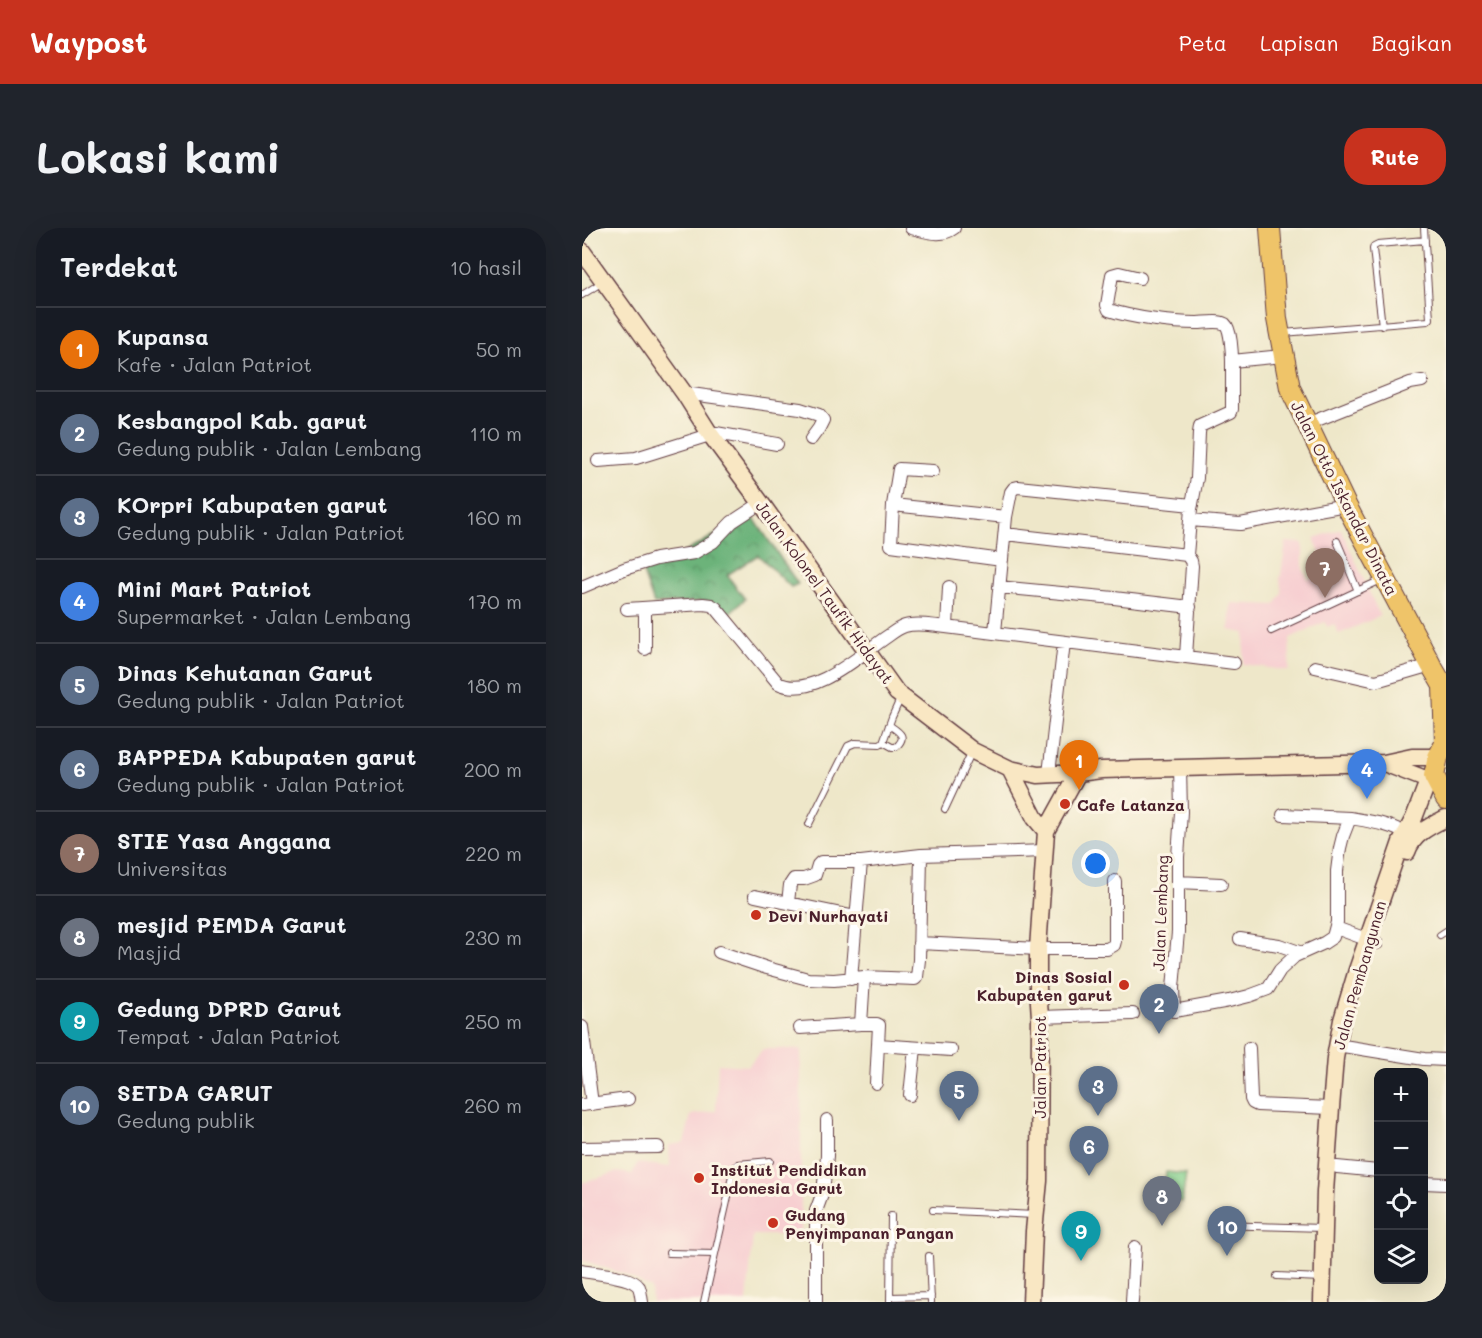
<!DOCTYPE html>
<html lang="id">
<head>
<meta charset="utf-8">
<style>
  body { margin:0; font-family:Mali,sans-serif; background:#20242c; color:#f1f3f6 }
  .controls { position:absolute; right:18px; bottom:18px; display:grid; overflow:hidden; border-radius:12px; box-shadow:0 6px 24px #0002 }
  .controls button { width:54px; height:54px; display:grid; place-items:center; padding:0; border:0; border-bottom:2px solid #363941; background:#171b24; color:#f1f3f6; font:30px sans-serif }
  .you { position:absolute; left:514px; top:636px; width:21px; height:21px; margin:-15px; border:4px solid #fff; border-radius:50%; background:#1a73e8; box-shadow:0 0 0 9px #1a73e833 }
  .badge { display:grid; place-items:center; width:39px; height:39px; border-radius:50%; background:#c8321e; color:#fff; font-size:20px; font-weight:700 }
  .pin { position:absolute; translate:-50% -50px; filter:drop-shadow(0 2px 3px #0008) }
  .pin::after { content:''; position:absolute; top:32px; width:21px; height:18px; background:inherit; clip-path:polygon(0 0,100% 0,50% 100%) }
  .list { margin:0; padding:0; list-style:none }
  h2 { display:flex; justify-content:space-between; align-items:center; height:78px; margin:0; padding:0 24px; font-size:26px }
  h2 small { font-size:20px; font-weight:400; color:#9ea1a6 }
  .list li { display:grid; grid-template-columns:39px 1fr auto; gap:18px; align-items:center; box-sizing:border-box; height:84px; padding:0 24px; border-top:2px solid #363941 }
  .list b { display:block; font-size:22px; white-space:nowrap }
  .list p { margin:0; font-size:20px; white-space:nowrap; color:#9ea1a6 }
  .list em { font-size:20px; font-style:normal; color:#9ea1a6 }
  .icon { flex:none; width:33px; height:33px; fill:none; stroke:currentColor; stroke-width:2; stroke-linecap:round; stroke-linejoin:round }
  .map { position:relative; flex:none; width:864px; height:1074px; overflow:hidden; border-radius:24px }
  header { display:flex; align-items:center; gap:36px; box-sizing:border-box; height:84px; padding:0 30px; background:#c8321e; color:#fff }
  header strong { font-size:28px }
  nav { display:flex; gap:33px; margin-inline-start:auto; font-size:21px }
  .intro { display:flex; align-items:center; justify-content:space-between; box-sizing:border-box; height:144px; padding:0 36px }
  h1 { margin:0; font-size:42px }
  .button { padding:15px 27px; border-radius:24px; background:#c8321e; color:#fff; font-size:21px; font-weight:700 }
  main { display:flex; gap:36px; padding:0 36px }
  aside { flex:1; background:#171b24; border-radius:24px; box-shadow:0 6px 24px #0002 }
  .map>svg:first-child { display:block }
</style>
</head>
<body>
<header>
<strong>Waypost</strong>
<nav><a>Peta</a><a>Lapisan</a><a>Bagikan</a></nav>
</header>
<div class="intro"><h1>Lokasi kami</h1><a class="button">Rute</a></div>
<main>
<aside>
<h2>Terdekat<small>10 hasil</small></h2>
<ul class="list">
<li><span class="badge" style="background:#e8710a">1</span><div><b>Kupansa</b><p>Kafe · Jalan Patriot</p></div><em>50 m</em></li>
<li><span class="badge" style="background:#5c6f8a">2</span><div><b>Kesbangpol Kab. garut</b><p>Gedung publik · Jalan Lembang</p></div><em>110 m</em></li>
<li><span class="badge" style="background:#5c6f8a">3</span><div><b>KOrpri Kabupaten garut</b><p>Gedung publik · Jalan Patriot</p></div><em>160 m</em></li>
<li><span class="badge" style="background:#3f7fe0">4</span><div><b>Mini Mart Patriot</b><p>Supermarket · Jalan Lembang</p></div><em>170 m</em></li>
<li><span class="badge" style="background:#5c6f8a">5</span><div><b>Dinas Kehutanan Garut</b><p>Gedung publik · Jalan Patriot</p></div><em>180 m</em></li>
<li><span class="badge" style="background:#5c6f8a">6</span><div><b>BAPPEDA Kabupaten garut</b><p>Gedung publik · Jalan Patriot</p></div><em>200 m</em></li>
<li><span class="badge" style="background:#8d6e63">7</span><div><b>STIE Yasa Anggana</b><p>Universitas</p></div><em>220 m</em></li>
<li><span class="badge" style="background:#6b7280">8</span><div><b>mesjid PEMDA Garut</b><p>Masjid</p></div><em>230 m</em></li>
<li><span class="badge" style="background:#0f9aa8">9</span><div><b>Gedung DPRD Garut</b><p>Tempat · Jalan Patriot</p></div><em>250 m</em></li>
<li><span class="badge" style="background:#5c6f8a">10</span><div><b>SETDA GARUT</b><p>Gedung publik</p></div><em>260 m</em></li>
</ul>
</aside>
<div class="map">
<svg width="864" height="1074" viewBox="0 0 864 1074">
  <defs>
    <pattern id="forest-crowns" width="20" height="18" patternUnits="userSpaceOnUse" patternTransform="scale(1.5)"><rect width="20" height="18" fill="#6cb37a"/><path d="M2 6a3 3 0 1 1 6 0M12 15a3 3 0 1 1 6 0" fill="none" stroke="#5b9164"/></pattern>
  </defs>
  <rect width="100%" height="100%" fill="#fcf5e5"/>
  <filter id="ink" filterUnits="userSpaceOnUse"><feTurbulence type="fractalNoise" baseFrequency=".0167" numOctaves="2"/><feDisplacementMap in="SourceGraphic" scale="12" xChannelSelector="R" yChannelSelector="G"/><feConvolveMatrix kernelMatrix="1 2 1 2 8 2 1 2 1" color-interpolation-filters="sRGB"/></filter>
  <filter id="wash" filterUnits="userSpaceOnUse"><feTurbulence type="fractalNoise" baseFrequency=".008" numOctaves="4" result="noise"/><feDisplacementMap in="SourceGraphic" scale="24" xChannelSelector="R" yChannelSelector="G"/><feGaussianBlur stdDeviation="1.35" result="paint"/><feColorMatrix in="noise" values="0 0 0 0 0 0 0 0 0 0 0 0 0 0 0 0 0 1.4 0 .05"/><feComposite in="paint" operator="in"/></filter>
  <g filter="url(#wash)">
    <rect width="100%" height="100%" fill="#eee7c9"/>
    <!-- built -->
    <path fill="#f7cfd1" d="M 759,301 L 798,388 L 757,406 L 752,396 L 745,399 L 743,394 L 708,410 L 707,443 L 661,436 L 663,405 L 647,402 L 649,375 L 693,377 L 700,365 L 698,352 L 704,314 L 721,315 L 721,341 L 726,351 L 740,344 L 742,336 L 732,310 Z
      M 181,821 L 219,821 L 219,1007 L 171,1007 L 165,1074 L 70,1074 L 69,1060 L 42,1046 L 0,1032 L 0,955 L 35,944 L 50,946 L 55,935 L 88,939 L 87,917 L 102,915 L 109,887 L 134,883 L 136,836 L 166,838 Z"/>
    <!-- forest -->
    <path fill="url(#forest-crowns)" stroke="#5b6952" stroke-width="1.5" d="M 169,286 L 216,356 L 209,359 L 176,327 L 145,347 L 163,371 L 144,388 L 127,373 L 72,376 L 61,345 L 74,331 L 95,329 Z"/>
    <!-- pitch -->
    <path fill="#86d18f" stroke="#68785d" stroke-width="1.5" d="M 584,944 L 604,946 L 600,974 L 581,970 Z"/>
  </g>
  <g filter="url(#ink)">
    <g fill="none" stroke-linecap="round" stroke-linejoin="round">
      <defs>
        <path id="lane" d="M 0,67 L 22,53
          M 800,98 L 791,21 L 792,18 L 796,16 L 843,12
          M 701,105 L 846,93 L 848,91 L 842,0
          M 755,313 L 776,363
          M 689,403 L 799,352
          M 301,514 L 310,519 L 314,519 C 326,508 317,504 307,497
          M 363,581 L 390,523
          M 227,596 L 266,518 L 273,515 L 298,516 L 301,514 L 310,489 L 319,469
          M 858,707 L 864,703
          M 351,982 L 453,987
          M 636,997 L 741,1000
          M 87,1025 L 133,1026
          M 347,1028 L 349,1074
          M 695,1048 L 739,1050
          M 308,1069 L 349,1068
          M 122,1074 L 146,969 L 151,941 L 156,936 L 188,933
          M 308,1074 L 309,988"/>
        <path id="street" d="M 329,0 C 344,3 359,10 372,0
          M 558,50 L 537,45 L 530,47 L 525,77 L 527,82 C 551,90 590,95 615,95 C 623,95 636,92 643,96 C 649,101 650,125 650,133
          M 102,165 L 218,181 L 237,187 L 241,192 L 237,200 L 229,211
          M 725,196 L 828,155 L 840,153
          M 16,233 L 54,230 L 134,205 L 195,216
          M 351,243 L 317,241 L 311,277 L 309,317 L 420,332
          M 311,277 L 424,289
          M 608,292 L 658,296 L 764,277
          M 423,306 L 605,327
          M 0,359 L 42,341 L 74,331 L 112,325 L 131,314 L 150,294 L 179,275
          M 417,359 L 532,370 L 608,379
          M 63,380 L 63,421
          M 45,381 L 121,376 L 129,377 L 134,380 L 196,455 C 229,472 277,428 303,410 C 309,406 316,400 323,398 C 333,395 346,397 356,398 L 652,435
          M 365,399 L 367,359
          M 413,404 L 424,289 L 429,264 L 432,260 L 436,259 L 610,277
          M 604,428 L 610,338 L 609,333 L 605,327 L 609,281 L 615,250 L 617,205 L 618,198 L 649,184 L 650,181 L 650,133 L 701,128
          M 733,439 L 794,453 L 849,437
          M 598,539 L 599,584 L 596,629 L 596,704 L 591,760 L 592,783 L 647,773 L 667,768 L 686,761 L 698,742 L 713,728 L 742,715 L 751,709 L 755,694 L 755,643 L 758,620 L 761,608 L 768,590 C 786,593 816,597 830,610
          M 467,546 L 482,414
          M 701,587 L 768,590
          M 596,654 L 639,656
          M 173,668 L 274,689
          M 206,674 L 208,657 L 212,651 L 222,651 L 233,647 L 236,637 L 239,634 L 279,634 L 339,627 L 463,623
          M 754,700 L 795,715
          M 658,711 L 697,717 L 720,725
          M 337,715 L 456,721 L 525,721 L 532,717 L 533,713 L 533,653
          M 137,724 L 185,740 L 226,751 L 252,752 L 282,749 L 333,751 L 335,749 L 337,732 L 339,627
          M 269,751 L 279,634
          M 458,789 L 551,786
          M 279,796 L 295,796 L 297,797 L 294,855
          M 0,799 L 10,876
          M 218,800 L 279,796 L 282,749
          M 296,817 L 369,822
          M 755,817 L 842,831 L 864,832
          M 667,820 L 669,871 L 671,875 L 675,877 L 749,880
          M 328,867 L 333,820
          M 0,877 L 46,871
          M 0,920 L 76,919
          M 755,939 L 796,943
          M 842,955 L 864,956
          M 0,1043 C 14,1046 49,1047 57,1059 C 59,1064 59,1069 60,1074
          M 234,1074 L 234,983 L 241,964 L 245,928 L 245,892
          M 550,1074 L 553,1019"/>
        <path id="secondary" d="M 0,23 L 102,165 L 128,206 L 179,275 L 315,465 L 391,523 L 428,541 L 456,547 L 496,545 L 519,542 L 802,535 L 830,529 L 856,529
          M 802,535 L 856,556
          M 428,541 L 453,590 L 464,603
          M 825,624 C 831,606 848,598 864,590
          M 449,1074 L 452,1003 L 457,953 L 458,789 L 456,760 L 456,721 L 464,603 L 496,545
          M 740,1074 L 743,964 L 749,880 L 753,830 L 760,792 L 775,742 L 819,614 L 832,590 L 846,553 L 854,538"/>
        <path id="primary" d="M 688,0 L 695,91 L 708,160 L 764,277 L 849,437 L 864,463
          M 861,458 L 863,515
          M 864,514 L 856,529 L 852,548 L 864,571"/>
      </defs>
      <!-- lane casing -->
      <use href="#lane" stroke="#633d43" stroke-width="8"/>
      <!-- street casing -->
      <use href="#street" stroke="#633d43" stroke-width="14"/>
      <!-- secondary casing -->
      <use href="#secondary" stroke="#633d43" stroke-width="19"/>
      <!-- primary casing -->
      <use href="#primary" stroke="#633d43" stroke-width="22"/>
      <!-- lane -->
      <use href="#lane" stroke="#fff" stroke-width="6"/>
      <!-- street -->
      <use href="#street" stroke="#fff" stroke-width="12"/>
      <!-- secondary -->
      <use href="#secondary" stroke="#f9e7c3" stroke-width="16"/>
      <!-- primary -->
      <use href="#primary" stroke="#efc469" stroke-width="20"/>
    </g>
  </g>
  <!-- markers -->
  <g fill="#c8321e" stroke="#fcf5e5" stroke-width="2">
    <circle cx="483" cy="576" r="6"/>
    <circle cx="174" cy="687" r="6"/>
    <circle cx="542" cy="757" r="6"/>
    <circle cx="117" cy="950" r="6"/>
    <circle cx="191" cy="995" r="6"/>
  </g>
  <g text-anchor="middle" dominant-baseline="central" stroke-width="6" stroke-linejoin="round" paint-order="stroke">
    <!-- street labels -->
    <g font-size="16" fill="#4a1f2b" stroke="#fcf5e5">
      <text transform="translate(763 270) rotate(63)">Jalan Otto Iskandar Dinata</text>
      <text transform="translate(243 364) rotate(54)">Jalan Kolonel Taufik Hidayat</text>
      <text transform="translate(578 685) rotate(-88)">Jalan Lembang</text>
      <text transform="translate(777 747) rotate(-74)">Jalan Pembangunan</text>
      <text transform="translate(457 839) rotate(-90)">Jalan Patriot</text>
    </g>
    <!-- poi labels -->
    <g font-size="16" font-weight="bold" fill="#4a1f2b" stroke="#fcf5e5" text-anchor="start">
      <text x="495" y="576">Cafe Latanza</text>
      <text x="186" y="687">Devi Nurhayati</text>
      <text x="530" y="748" text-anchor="end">Dinas Sosial<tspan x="530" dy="18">Kabupaten garut</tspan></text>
      <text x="129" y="941">Institut Pendidikan<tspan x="129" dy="18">Indonesia Garut</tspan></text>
      <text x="203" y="986">Gudang<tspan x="203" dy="18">Penyimpanan Pangan</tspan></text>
    </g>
  </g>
</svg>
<div class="controls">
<button>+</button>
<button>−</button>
<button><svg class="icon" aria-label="locate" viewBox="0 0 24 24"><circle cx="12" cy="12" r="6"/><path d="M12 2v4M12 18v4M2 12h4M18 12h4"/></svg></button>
<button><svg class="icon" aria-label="layers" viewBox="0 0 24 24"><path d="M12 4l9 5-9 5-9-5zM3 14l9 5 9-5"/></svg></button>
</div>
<div class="you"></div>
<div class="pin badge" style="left:497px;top:562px;background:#e8710a">1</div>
<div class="pin badge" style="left:577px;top:806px;background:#5c6f8a">2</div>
<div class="pin badge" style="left:516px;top:888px;background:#5c6f8a">3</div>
<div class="pin badge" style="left:785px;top:571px;background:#3f7fe0">4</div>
<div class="pin badge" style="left:377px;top:893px;background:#5c6f8a">5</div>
<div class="pin badge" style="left:507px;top:948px;background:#5c6f8a">6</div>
<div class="pin badge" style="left:743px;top:370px;background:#8d6e63">7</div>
<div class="pin badge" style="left:580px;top:998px;background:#6b7280">8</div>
<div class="pin badge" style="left:499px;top:1033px;background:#0f9aa8">9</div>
<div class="pin badge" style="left:645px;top:1028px;background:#5c6f8a">10</div>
</div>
</main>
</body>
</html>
